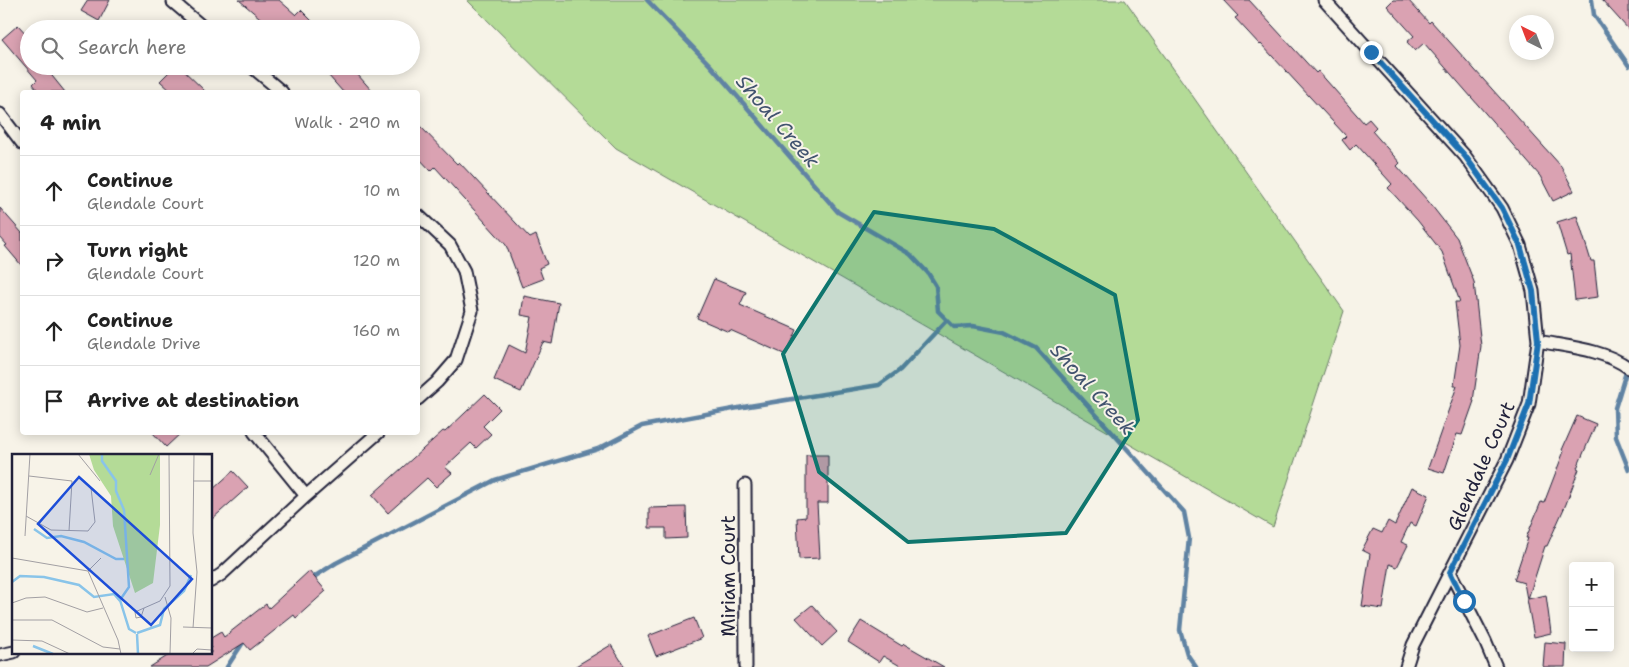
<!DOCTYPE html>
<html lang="en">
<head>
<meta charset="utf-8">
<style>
  body { margin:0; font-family:"Shantell Sans",sans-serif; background:#f6f6f6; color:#222 }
  .controls { position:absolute; right:15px; bottom:15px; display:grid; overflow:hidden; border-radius:5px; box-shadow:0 2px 12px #0003 }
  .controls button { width:45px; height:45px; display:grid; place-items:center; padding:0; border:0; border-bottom:1px solid #e0e0e0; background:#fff; color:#222; font:25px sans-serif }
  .compass { position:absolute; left:1509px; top:15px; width:45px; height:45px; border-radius:50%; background:#fff; box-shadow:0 2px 12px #0003; rotate:318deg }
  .stop { position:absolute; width:15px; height:15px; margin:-11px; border:4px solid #1f6fb2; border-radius:50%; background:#fff }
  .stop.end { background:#1f6fb2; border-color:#fff; box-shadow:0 1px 5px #0008 }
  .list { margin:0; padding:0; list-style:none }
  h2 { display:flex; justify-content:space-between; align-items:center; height:65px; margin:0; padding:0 20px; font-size:21px }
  h2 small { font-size:16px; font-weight:400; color:#767676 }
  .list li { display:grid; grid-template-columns:32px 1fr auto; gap:15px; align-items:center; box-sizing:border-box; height:70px; padding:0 20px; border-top:1px solid #e0e0e0 }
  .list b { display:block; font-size:19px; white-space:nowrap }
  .list p { margin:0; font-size:16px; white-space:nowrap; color:#767676 }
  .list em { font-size:16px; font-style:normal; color:#767676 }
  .icon { flex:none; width:28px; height:28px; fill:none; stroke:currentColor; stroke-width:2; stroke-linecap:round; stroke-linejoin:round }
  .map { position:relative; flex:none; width:1629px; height:667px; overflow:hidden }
  .search { position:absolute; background:#fff; box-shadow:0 2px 12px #0003; left:20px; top:20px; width:400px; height:55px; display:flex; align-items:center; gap:12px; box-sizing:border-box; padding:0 18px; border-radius:28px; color:#767676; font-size:19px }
  .panel { position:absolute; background:#fff; box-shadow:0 2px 12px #0003; left:20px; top:90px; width:400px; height:345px; border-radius:5px }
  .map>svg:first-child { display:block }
</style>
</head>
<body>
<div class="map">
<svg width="1629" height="667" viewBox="0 0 1629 667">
  <rect width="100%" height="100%" fill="#f7f3e8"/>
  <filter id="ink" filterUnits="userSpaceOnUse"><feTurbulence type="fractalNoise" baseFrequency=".02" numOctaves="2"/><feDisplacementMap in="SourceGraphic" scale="10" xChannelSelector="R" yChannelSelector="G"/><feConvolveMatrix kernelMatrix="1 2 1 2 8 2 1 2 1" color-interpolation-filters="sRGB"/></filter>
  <g filter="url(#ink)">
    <!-- green -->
    <path fill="#b4db97" stroke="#6b7e69" d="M 467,0 L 1125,0 L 1344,311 L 1273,527 L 616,148 Z"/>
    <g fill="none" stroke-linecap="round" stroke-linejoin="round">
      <!-- stream -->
      <path stroke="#6083a3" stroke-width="4.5" d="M 647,0 L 710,65 L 838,212 L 910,254 L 928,273 L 936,286 L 938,311 L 954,327 L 973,326 L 1004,332 L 1036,348 L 1184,512 L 1189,538 L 1180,630 L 1187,654 L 1196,667
        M 1592,0 L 1594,15 L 1629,66
        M 1627,369 L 1615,408 L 1616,437 L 1629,470
        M 309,580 L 336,563 L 495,480 L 598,449 L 642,426 L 749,406 L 879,385 L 900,370 L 947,320
        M 227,667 L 244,641"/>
    </g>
    <!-- building -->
    <path fill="#daa2b2" stroke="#22223b" d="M 88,0 L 110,0 L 99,21 L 81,11 Z
      M 239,0 L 279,0 L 296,15 L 301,10 L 320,29 L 273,29 Z
      M 1223,0 L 1249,0 L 1316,73 L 1318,71 L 1364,123 L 1369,119 L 1376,127 L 1372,131 L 1400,163 L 1397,166 L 1428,201 L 1457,238 L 1474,282 L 1481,346 L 1473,401 L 1474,401 L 1462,435 L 1457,434 L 1444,473 L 1428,468 L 1457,386 L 1454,386 L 1460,345 L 1455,302 L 1460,302 L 1442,252 L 1418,221 L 1388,188 L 1392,184 L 1356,144 L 1350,150 L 1342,140 L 1346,136 L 1261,44 L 1260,45 L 1235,18 L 1238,16 Z
      M 1393,0 L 1408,0 L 1429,23 L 1431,21 L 1561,166 L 1574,191 L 1553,201 L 1540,176 L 1424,43 L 1415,51 L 1407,42 L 1414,36 L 1387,6 Z
      M 1602,0 L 1629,0 L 1629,30 Z
      M 18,25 L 29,37 L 29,66 L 44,66 L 65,92 L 39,92 L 33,84 L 37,80 L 2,39 Z
      M 175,66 L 179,66 L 206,92 L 172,92 L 160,81 Z
      M 320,66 L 350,66 L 373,92 L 343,92 Z
      M 418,124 L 457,164 L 459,162 L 530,238 L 536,235 L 547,264 L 539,268 L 543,279 L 522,287 L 506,245 L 435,167 L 431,171 L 418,157 Z
      M 0,208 L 22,233 L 22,266 L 5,246 L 7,245 L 0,237 Z
      M 1577,216 L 1591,261 L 1594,261 L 1598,297 L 1575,300 L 1570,254 L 1567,255 L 1557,222 Z
      M 714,279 L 746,292 L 740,305 L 797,330 L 786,355 L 730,330 L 729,332 L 697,318 Z
      M 524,296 L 559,303 L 552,344 L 543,342 L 521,392 L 494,380 L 509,345 L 525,353 L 532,317 L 521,315 Z
      M 485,394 L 500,409 L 483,426 L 491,434 L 476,448 L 471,443 L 445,467 L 452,473 L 436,487 L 427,478 L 388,513 L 372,495 L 443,431 L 445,432 Z
      M 1577,416 L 1596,424 L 1577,468 L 1579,469 L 1566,504 L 1547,546 L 1545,546 L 1528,599 L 1546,595 L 1551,633 L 1534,637 L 1524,583 L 1514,580 L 1528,538 L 1526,538 L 1541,502 L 1544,503 L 1564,451 L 1562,450 Z
      M 152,432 L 182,432 L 166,447 Z
      M 806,455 L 828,455 L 828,503 L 817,503 L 820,558 L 799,559 L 797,518 L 806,517 Z
      M 233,471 L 248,487 L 211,520 L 211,491 Z
      M 1412,487 L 1429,495 L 1416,526 L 1410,523 L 1401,542 L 1408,545 L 1397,567 L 1390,564 L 1383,609 L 1362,606 L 1370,554 L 1362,550 L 1373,529 L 1382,533 L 1388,521 L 1395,525 Z
      M 686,507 L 687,538 L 666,539 L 666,528 L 649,528 L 649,508 Z
      M 309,571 L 326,591 L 296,618 L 294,615 L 250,650 L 244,643 L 206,667 L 150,667 L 172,653 L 211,653 L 211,638 L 221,632 L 224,637 L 266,604 L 269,608 Z
      M 812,605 L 837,632 L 822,646 L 796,618 Z
      M 694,618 L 702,638 L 656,656 L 648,636 Z
      M 861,621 L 902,646 L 904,644 L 944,667 L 902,667 L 883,656 L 879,662 L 848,642 Z
      M 1545,642 L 1566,644 L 1565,667 L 1543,667 Z
      M 611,645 L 625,667 L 574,667 Z"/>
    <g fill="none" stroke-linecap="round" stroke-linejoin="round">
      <defs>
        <path id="minor" d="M 1324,0 L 1465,156 L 1502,208 L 1520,245 L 1533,291 L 1538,341 L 1529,404 L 1507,460 L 1413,645 L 1406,667
          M 173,2 L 205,29
          M 251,66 L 282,92
          M 0,114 L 22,143
          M 418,215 L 450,245 L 464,271 L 472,311 L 456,360 L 437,382 L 418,399
          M 1538,341 C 1568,347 1603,349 1629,368
          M 254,432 L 306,496
          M 745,485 L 746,667
          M 1450,572 L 1485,641 L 1496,667
          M 211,581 L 222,574 L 306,496 L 379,432
          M 0,655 L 14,652"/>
      </defs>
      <!-- minor casing -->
      <use href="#minor" stroke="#22223b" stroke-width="15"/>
      <!-- minor -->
      <use href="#minor" stroke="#f7f3e8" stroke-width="11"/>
    </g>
  </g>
  <g fill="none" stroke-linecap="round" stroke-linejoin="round" filter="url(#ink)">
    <!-- route -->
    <path stroke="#1f6fb2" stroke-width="6" d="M 1371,52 L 1465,156 L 1502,208 L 1520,245 L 1533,291 L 1538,341 L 1529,404 L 1507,460 L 1450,572 L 1464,601"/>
  </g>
  <!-- marked area -->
  <path fill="#0f766e" fill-opacity="0.2" stroke="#0f766e" stroke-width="4" stroke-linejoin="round" d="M 874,212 L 994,229 L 1115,295 L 1138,420 L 1066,533 L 908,542 L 819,472 L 783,354 Z"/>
  <g text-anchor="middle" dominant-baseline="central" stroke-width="4" stroke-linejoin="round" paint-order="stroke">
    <!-- street labels -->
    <g font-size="19" fill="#22223b" stroke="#f7f3e8">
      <text transform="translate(1481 466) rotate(-66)">Glendale Court</text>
      <text transform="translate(728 576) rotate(-90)">Miriam Court</text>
    </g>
    <!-- water labels -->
    <g font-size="20" font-style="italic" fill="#41536f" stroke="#f7f3e8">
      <text transform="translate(778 121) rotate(49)">Shoal Creek</text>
      <text transform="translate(1093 389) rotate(48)">Shoal Creek</text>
    </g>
  </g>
  <!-- overview -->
  <g transform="translate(12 454)">
    <rect width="200" height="200" fill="#f7f3e8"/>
    <path d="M 77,0 L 148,1 L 148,71 L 141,129 L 123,139 L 101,72 L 99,42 L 82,16 Z" fill="#b4db97"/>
    <path fill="none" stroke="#89c4e9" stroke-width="2.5" d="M 90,0 L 90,7 L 104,27 L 104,37 L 112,56 L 117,133 L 108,146 L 117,175 L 124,179M 22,75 L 35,84 L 49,82 L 72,88 L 104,105 L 112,105M 0,128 L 8,122 L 32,123 L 67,131 L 82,143 L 102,140 L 108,147M 125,179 L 148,171 L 152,155 L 172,137 L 179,121M 125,180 L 126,200M 21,192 L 41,200"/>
    <path fill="none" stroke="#a29fa3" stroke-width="1" d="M 66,0 L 88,27M 158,0 L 200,1M 138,21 L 147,0M 17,22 L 60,27 L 57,77M 181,27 L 200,27M 14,62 L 39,76 L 76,77 L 83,68 L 79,34M 13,82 L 18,0M 0,104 L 76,117 L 106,186 L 109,200M 76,117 L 89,104M 153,143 L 159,164 L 158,200M 0,149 L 14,144 L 33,143 L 75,158 L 91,154M 132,154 L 129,163 L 124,164 L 123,158 L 148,147 L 158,132 L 157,0M 0,166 L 40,166 L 91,193 L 108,195M 171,173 L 200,174M 181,174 L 185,118 L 181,79 L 182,0M 0,186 L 30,187 L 58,200M 180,200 L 185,195 L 200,196"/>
    <path fill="#1d4ed8" fill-opacity="0.15" stroke="#1d4ed8" stroke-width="2.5" d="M 67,23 L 180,125 L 139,171 L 26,70 Z"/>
    <rect width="200" height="200" fill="none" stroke="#22223b" stroke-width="2.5"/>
  </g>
</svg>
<div class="controls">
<button>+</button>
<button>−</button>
</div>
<svg class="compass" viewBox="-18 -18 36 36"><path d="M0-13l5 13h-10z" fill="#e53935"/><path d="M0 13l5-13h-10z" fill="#767676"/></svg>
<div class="stop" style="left:1464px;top:601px"></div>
<div class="stop end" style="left:1371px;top:52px"></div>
<div class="search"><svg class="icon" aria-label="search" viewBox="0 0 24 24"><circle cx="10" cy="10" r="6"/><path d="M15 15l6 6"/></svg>Search here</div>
<section class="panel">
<h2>4 min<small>Walk · 290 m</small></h2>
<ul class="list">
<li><svg class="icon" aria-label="ahead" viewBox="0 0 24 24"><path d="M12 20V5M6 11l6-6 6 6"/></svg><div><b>Continue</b><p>Glendale Court</p></div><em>10 m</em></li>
<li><svg class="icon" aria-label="right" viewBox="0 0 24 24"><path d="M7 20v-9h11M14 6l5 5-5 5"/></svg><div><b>Turn right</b><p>Glendale Court</p></div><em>120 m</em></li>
<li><svg class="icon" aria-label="ahead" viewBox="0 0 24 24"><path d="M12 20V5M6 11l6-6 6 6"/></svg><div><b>Continue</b><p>Glendale Drive</p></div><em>160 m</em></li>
<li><svg class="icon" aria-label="arrive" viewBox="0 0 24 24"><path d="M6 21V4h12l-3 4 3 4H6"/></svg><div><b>Arrive at destination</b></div></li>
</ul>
</section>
</div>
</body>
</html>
